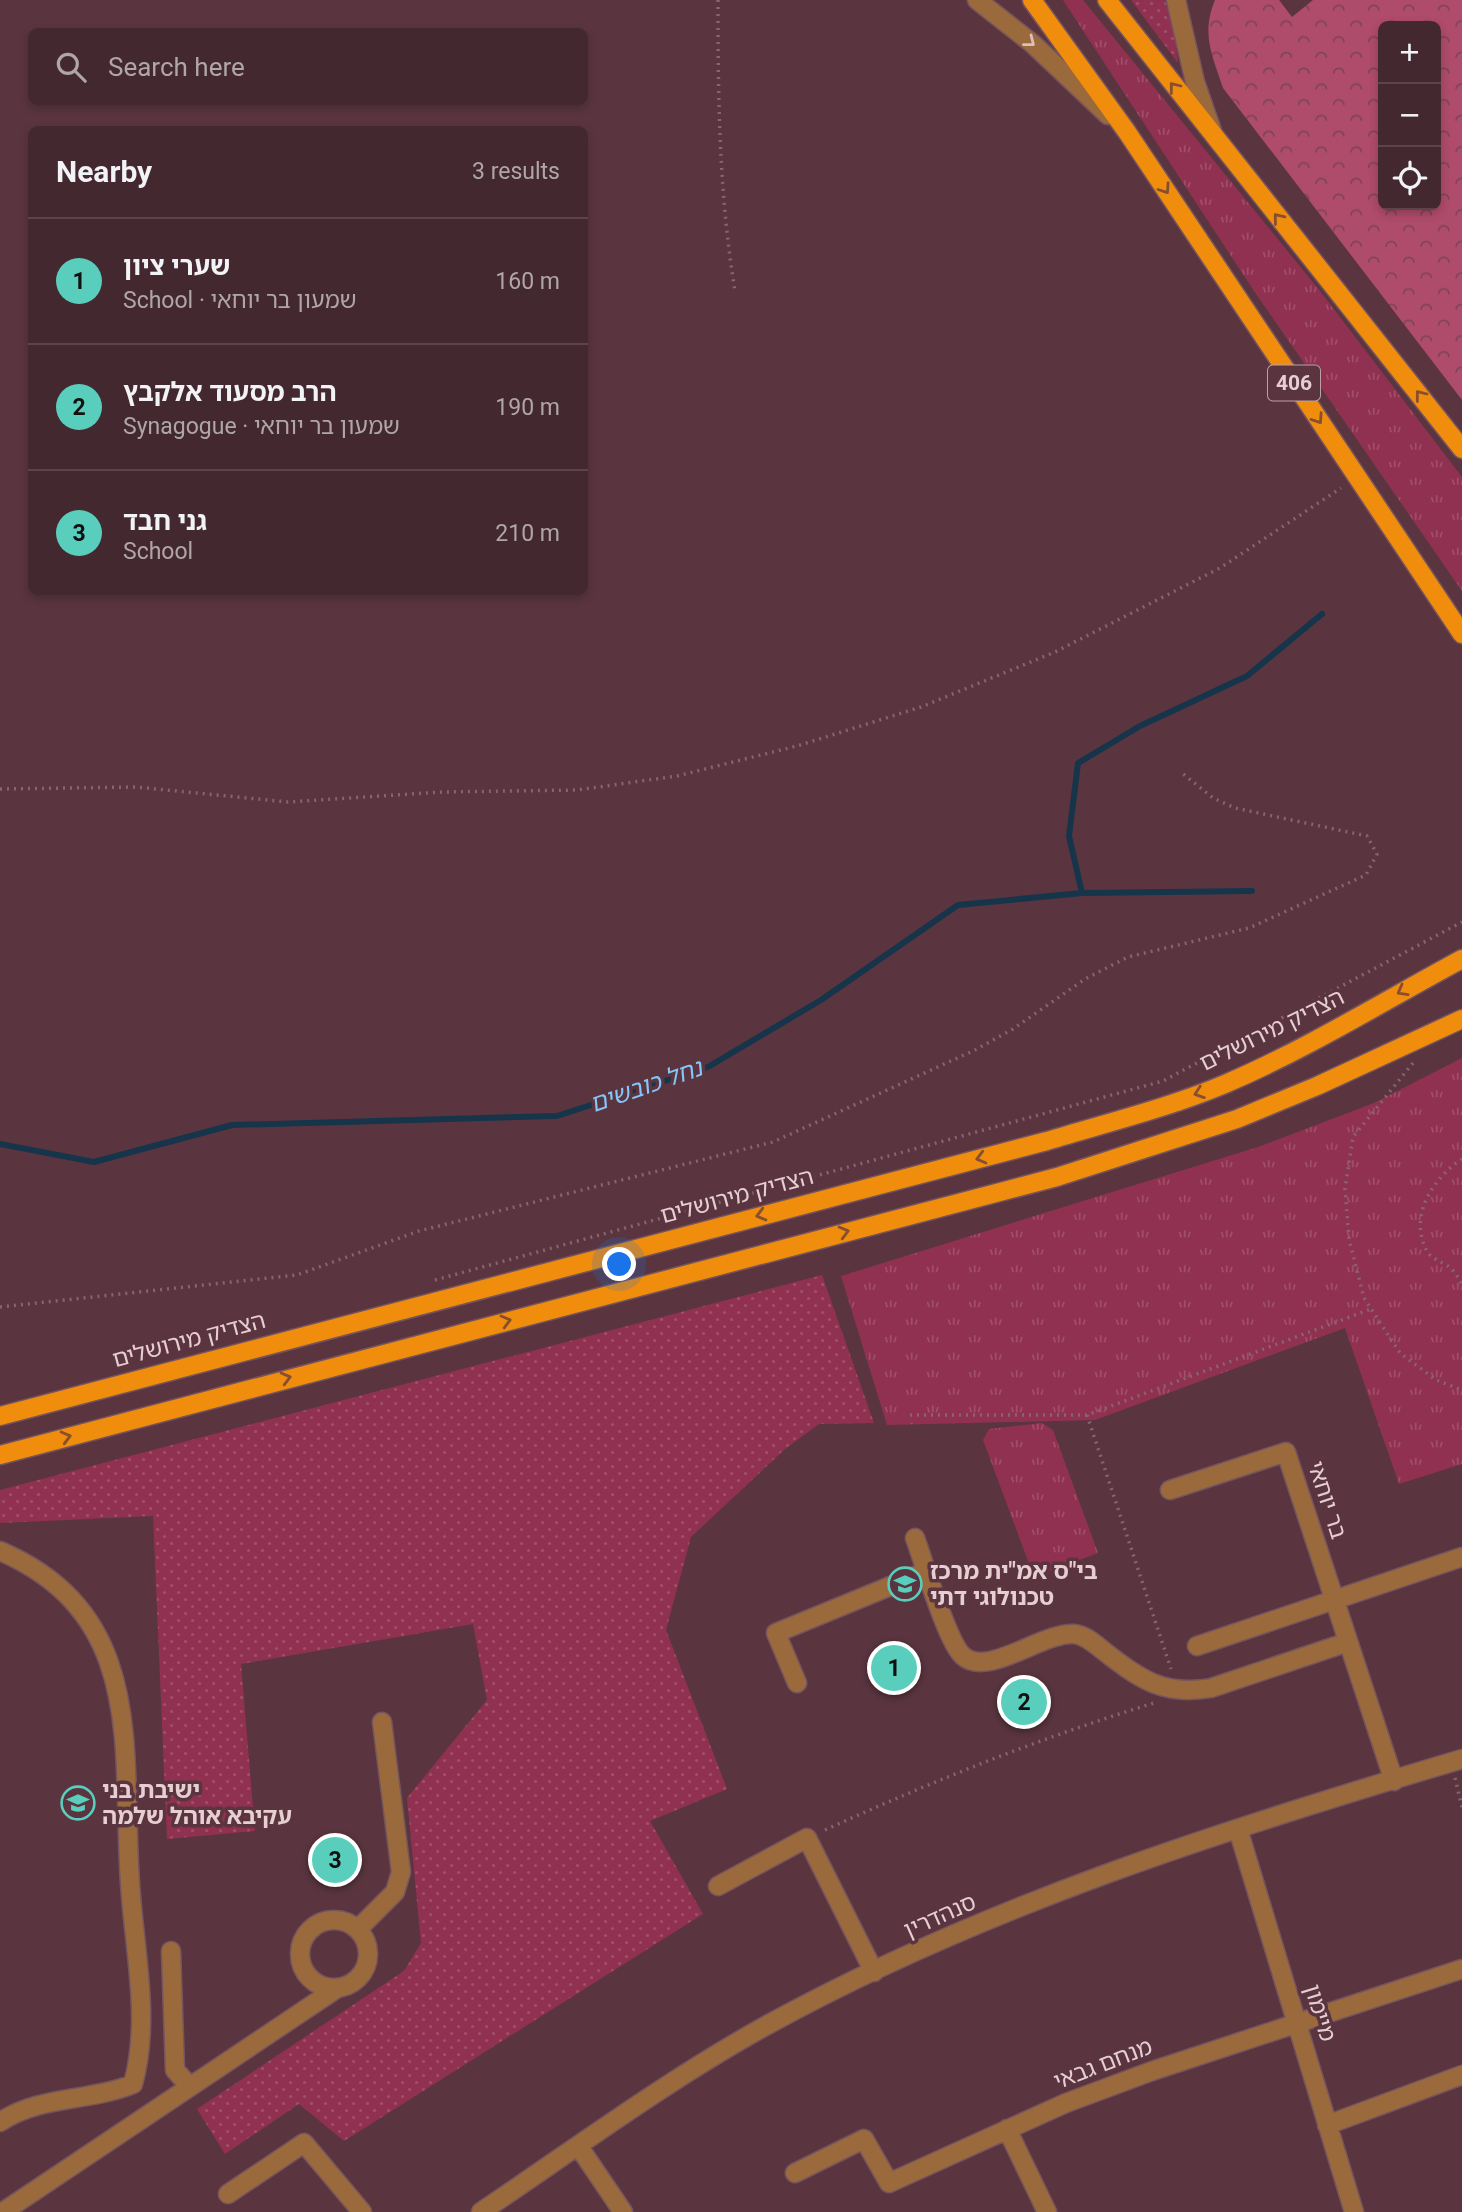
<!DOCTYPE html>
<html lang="en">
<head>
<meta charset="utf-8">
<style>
  body { margin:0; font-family:Roboto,"Noto Sans Hebrew",sans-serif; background:#4e343b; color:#f1f3f6 }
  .controls { position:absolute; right:21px; top:21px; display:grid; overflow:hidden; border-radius:10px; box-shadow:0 4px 10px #0003 }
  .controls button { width:63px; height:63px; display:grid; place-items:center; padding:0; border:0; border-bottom:2px solid #5c444b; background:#44282f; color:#f1f3f6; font:35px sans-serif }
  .you { position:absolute; left:620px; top:1265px; width:24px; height:24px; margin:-18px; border:5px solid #fff; border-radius:50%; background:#1a73e8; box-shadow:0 0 0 10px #1a73e833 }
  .badge { display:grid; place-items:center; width:46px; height:46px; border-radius:50%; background:#5acebd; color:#111; font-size:23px; font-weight:700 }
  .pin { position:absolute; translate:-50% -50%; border:4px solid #fff; box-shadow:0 2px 7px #0006 }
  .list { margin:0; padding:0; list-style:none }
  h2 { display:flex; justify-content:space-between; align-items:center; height:91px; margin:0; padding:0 28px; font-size:30px }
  h2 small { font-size:23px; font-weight:400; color:#afa6aa }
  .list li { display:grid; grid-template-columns:46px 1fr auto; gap:21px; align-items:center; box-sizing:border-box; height:126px; padding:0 28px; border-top:2px solid #5c444b }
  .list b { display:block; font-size:26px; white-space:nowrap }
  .list p { margin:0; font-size:23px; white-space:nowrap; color:#afa6aa }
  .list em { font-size:23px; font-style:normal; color:#afa6aa }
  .icon { flex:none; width:38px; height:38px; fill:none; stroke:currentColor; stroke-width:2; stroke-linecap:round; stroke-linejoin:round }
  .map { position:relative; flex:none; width:1462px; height:2212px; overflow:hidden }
  .search { position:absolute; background:#44282f; box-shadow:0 4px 10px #0003; left:28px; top:28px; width:560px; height:77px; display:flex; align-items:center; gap:18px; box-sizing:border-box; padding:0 24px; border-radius:10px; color:#afa6aa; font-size:26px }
  .panel { position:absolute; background:#44282f; box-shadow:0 4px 10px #0003; left:28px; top:126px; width:560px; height:469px; border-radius:10px }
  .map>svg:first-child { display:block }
</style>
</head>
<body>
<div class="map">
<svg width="1462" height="2212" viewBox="0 0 1462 2212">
  <defs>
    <pattern id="grass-dots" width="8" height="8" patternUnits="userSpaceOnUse" patternTransform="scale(1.75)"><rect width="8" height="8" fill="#903152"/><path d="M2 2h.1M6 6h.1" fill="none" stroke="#a04e6a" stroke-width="1.8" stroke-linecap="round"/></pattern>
    <pattern id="forest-crowns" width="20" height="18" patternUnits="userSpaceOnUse" patternTransform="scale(1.75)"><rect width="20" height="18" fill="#af4b6b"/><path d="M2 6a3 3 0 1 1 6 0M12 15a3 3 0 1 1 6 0" fill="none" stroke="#7f4557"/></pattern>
    <pattern id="park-tufts" width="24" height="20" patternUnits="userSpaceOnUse" patternTransform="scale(1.75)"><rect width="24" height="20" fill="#903152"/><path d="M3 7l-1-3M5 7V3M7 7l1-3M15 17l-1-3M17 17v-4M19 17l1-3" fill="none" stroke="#a04e6a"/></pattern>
  </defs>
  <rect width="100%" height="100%" fill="#5a353f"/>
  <!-- grass -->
  <path fill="url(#grass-dots)" d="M 1131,0 L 1165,0 L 1175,35 L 1178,63 Z
    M 822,1275 L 874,1423 L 819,1424 L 785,1449 L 691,1537 L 666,1630 L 727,1789 L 650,1821 L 703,1914 L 344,2141 L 299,2104 L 225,2154 L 197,2109 L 404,1971 L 421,1943 L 407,1798 L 487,1700 L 473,1624 L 241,1664 L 255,1831 L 167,1839 L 153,1516 L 0,1523 L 0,1490 Z"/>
  <!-- forest -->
  <path fill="url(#forest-crowns)" fill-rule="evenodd" d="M 1215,0 L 1279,0 L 1292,17 L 1313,0 L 1462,0 L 1462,400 L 1223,88 C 1212,55 1201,34 1215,0 ZM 1383,26 L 1436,26 L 1436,205 L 1383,205 Z"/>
  <!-- park -->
  <path fill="url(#park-tufts)" d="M 1063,0 L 1083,0 L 1320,291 L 1462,477 L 1462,591 L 1254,291 Z
    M 1462,1058 L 1462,1464 L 1399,1484 L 1345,1328 L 1095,1420 L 887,1425 L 841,1276 L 1258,1147 L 1374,1103 Z
    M 1042,1423 L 1053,1430 L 1098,1553 L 1034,1577 L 983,1440 L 989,1429 Z"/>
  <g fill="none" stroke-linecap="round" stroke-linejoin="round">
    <!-- stream -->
    <path stroke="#16354b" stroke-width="6" d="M 1082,893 L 1069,836 L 1078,763 L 1140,726 L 1247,676 L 1322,614
      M 0,1144 L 94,1162 L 232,1125 L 557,1116 L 708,1067 L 821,1000 L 958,905 L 1082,893 L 1252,891"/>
    <defs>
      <path id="minor" d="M 977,0 L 1033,44 L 1108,115
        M 1176,0 L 1195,82 L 1212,131
        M 1170,1490 L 1286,1452 L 1394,1781
        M 915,1538 C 924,1562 947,1642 963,1656 C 988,1678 1042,1632 1074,1634 C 1086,1635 1096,1645 1105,1652 C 1141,1680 1164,1696 1211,1688 L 1348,1642
        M 0,1551 C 148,1615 121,1751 130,1883 C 134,1949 151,2019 133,2084 C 89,2102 41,2095 0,2122
        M 1197,1646 L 1462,1557
        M 797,1683 L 776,1633 L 927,1571
        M 1238,1829 L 1354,2212
        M 718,1886 L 807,1838 L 874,1972
        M300 1954a34 34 0 1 1 68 0a34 34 0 1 1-68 0Z
        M 358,1929 L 395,1892 L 401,1872 L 382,1722
        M 171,1951 L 175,2070 L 190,2087
        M 1327,2125 L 1462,2075
        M 1007,2129 L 1047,2212
        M 579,2147 L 623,2212
        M 795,2173 L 864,2139 L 889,2183 L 1066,2103 L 1152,2071 L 1462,1969
        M 228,2194 L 304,2143 L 362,2212
        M 3,2212 L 336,1989
        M 481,2212 C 576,2148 669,2079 769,2024 C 986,1905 1226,1829 1462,1759"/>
      <path id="major" d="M 1032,0 L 1127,132 L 1462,634
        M 1107,0 L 1462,449
        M 0,1416 L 1047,1141 C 1106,1123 1168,1108 1225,1084 C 1307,1049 1384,1001 1462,959
        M 0,1455 L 1057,1177 L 1237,1119 L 1317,1086 L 1462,1019"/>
    </defs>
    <!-- minor casing -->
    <use href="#minor" stroke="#76545d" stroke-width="21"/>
    <!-- major casing -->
    <use href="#major" stroke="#76545d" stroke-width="21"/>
    <!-- path -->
    <path stroke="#86656d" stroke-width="3.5" stroke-dasharray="2 5" stroke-linecap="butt" d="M 718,0 C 718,98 719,194 735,291
      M 0,789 L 136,787 L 288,802 L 442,792 L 577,790 L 677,776 L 797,746 L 921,707 L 1055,652 L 1220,568 L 1341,488
      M 1413,1063 L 1353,1137 L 1345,1189 L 1349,1239 L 1364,1298 L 1400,1353 L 1436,1380 L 1462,1390
      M 1462,1159 C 1433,1178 1408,1216 1427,1251 C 1431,1259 1443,1262 1449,1267 C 1455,1271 1458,1278 1462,1284
      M 435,1280 L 1163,1081 L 1462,922
      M 0,1307 L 297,1275 L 419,1231 L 773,1142 L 975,1050 L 1013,1029 L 1085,979 L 1128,957 L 1249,928 L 1366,875 L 1377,854 L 1367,836 L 1235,808 L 1213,798 L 1182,773
      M 910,1415 L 1087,1415 L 1371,1309
      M 1087,1415 L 1171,1669
      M 1455,1778 L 1462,1807
      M 825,1830 C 933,1781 1040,1738 1154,1703"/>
    <!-- minor -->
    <use href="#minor" stroke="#9b6a3c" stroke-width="18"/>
    <!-- major -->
    <use href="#major" stroke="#f08d0c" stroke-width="18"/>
  </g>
  <!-- one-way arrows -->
  <defs><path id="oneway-chevron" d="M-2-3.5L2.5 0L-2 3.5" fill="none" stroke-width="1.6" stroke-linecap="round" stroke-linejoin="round" transform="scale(1.75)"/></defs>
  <use stroke="#dbbfbc" href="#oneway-chevron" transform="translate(1030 42) rotate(38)"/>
  <g stroke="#874f30">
    <use href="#oneway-chevron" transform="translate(1174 87) rotate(-128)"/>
    <use href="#oneway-chevron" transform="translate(1165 189) rotate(56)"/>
    <use href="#oneway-chevron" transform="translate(1278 218) rotate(-129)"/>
    <use href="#oneway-chevron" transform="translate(1420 395) rotate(-128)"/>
    <use href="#oneway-chevron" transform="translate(1318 419) rotate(56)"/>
    <use href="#oneway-chevron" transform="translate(1402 991) rotate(151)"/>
    <use href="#oneway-chevron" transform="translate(1199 1093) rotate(161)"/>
    <use href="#oneway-chevron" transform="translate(981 1158) rotate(165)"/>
    <use href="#oneway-chevron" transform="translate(761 1215) rotate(165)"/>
    <use href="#oneway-chevron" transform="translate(844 1232) rotate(-15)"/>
    <use href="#oneway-chevron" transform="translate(506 1321) rotate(-15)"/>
    <use href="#oneway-chevron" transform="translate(286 1378) rotate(-15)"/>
    <use href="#oneway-chevron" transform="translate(66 1437) rotate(-15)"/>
  </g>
  <!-- icons -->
  <defs>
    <symbol id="school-ring" viewBox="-11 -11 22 22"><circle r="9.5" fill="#5a353f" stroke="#5acebd" stroke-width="1.5"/><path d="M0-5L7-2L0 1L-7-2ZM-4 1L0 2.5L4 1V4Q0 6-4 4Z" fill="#5acebd"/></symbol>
  </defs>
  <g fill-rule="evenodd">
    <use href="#school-ring" x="886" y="1565" width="38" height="38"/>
    <use href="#school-ring" x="59" y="1784" width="38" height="38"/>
  </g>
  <g text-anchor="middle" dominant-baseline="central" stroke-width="7" stroke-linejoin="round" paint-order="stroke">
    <!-- shield labels -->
    <rect fill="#5a353f" stroke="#bca0a7" stroke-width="2" x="1268" y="365.5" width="52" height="35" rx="5"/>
    <g font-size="21" font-weight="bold" fill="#e6ced3">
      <text x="1294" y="383">406</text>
    </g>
    <!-- street labels -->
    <g font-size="23" fill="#e6ced3" stroke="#5a353f">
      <text transform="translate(1272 1030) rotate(-26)">הצדיק מירושלים</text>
      <text transform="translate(737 1196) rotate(-15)">הצדיק מירושלים</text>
      <text transform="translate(189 1340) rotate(-15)">הצדיק מירושלים</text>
      <text transform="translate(1327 1500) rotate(72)">בר יוחאי</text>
      <text transform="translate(940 1916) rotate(-24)">סנהדרין</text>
      <text transform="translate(1320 2013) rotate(73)">מיימון</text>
      <text transform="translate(1103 2064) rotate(-21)">מנחם גבאי</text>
    </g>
    <!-- poi labels -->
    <g font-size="23" font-weight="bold" fill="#e6ced3" stroke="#5a353f" text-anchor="start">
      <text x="930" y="1571">בי"ס אמ"ית מרכז<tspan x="930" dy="26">טכנולוגי דתי</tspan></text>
      <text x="102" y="1790">ישיבת בני<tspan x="102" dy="26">עקיבא אוהל שלמה</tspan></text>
    </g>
    <!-- water labels -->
    <g font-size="24" font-style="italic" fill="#85c6f9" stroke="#5a353f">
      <text transform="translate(646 1086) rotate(-19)">נחל כובשים</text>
    </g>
  </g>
</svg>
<div class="controls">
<button>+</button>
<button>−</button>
<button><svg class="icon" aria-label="locate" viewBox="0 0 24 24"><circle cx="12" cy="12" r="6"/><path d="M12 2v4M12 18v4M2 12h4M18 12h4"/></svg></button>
</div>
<div class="you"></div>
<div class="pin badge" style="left:894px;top:1668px">1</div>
<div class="pin badge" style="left:1024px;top:1702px">2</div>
<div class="pin badge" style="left:335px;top:1860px">3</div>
<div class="search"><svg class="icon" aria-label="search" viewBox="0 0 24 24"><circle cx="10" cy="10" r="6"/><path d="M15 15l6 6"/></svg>Search here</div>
<section class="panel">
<h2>Nearby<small>3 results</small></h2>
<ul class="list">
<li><span class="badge">1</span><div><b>שערי ציון</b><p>School · שמעון בר יוחאי</p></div><em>160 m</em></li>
<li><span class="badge">2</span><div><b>הרב מסעוד אלקבץ</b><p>Synagogue · שמעון בר יוחאי</p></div><em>190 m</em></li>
<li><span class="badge">3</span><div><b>גני חבד</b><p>School</p></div><em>210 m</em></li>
</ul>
</section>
</div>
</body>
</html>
